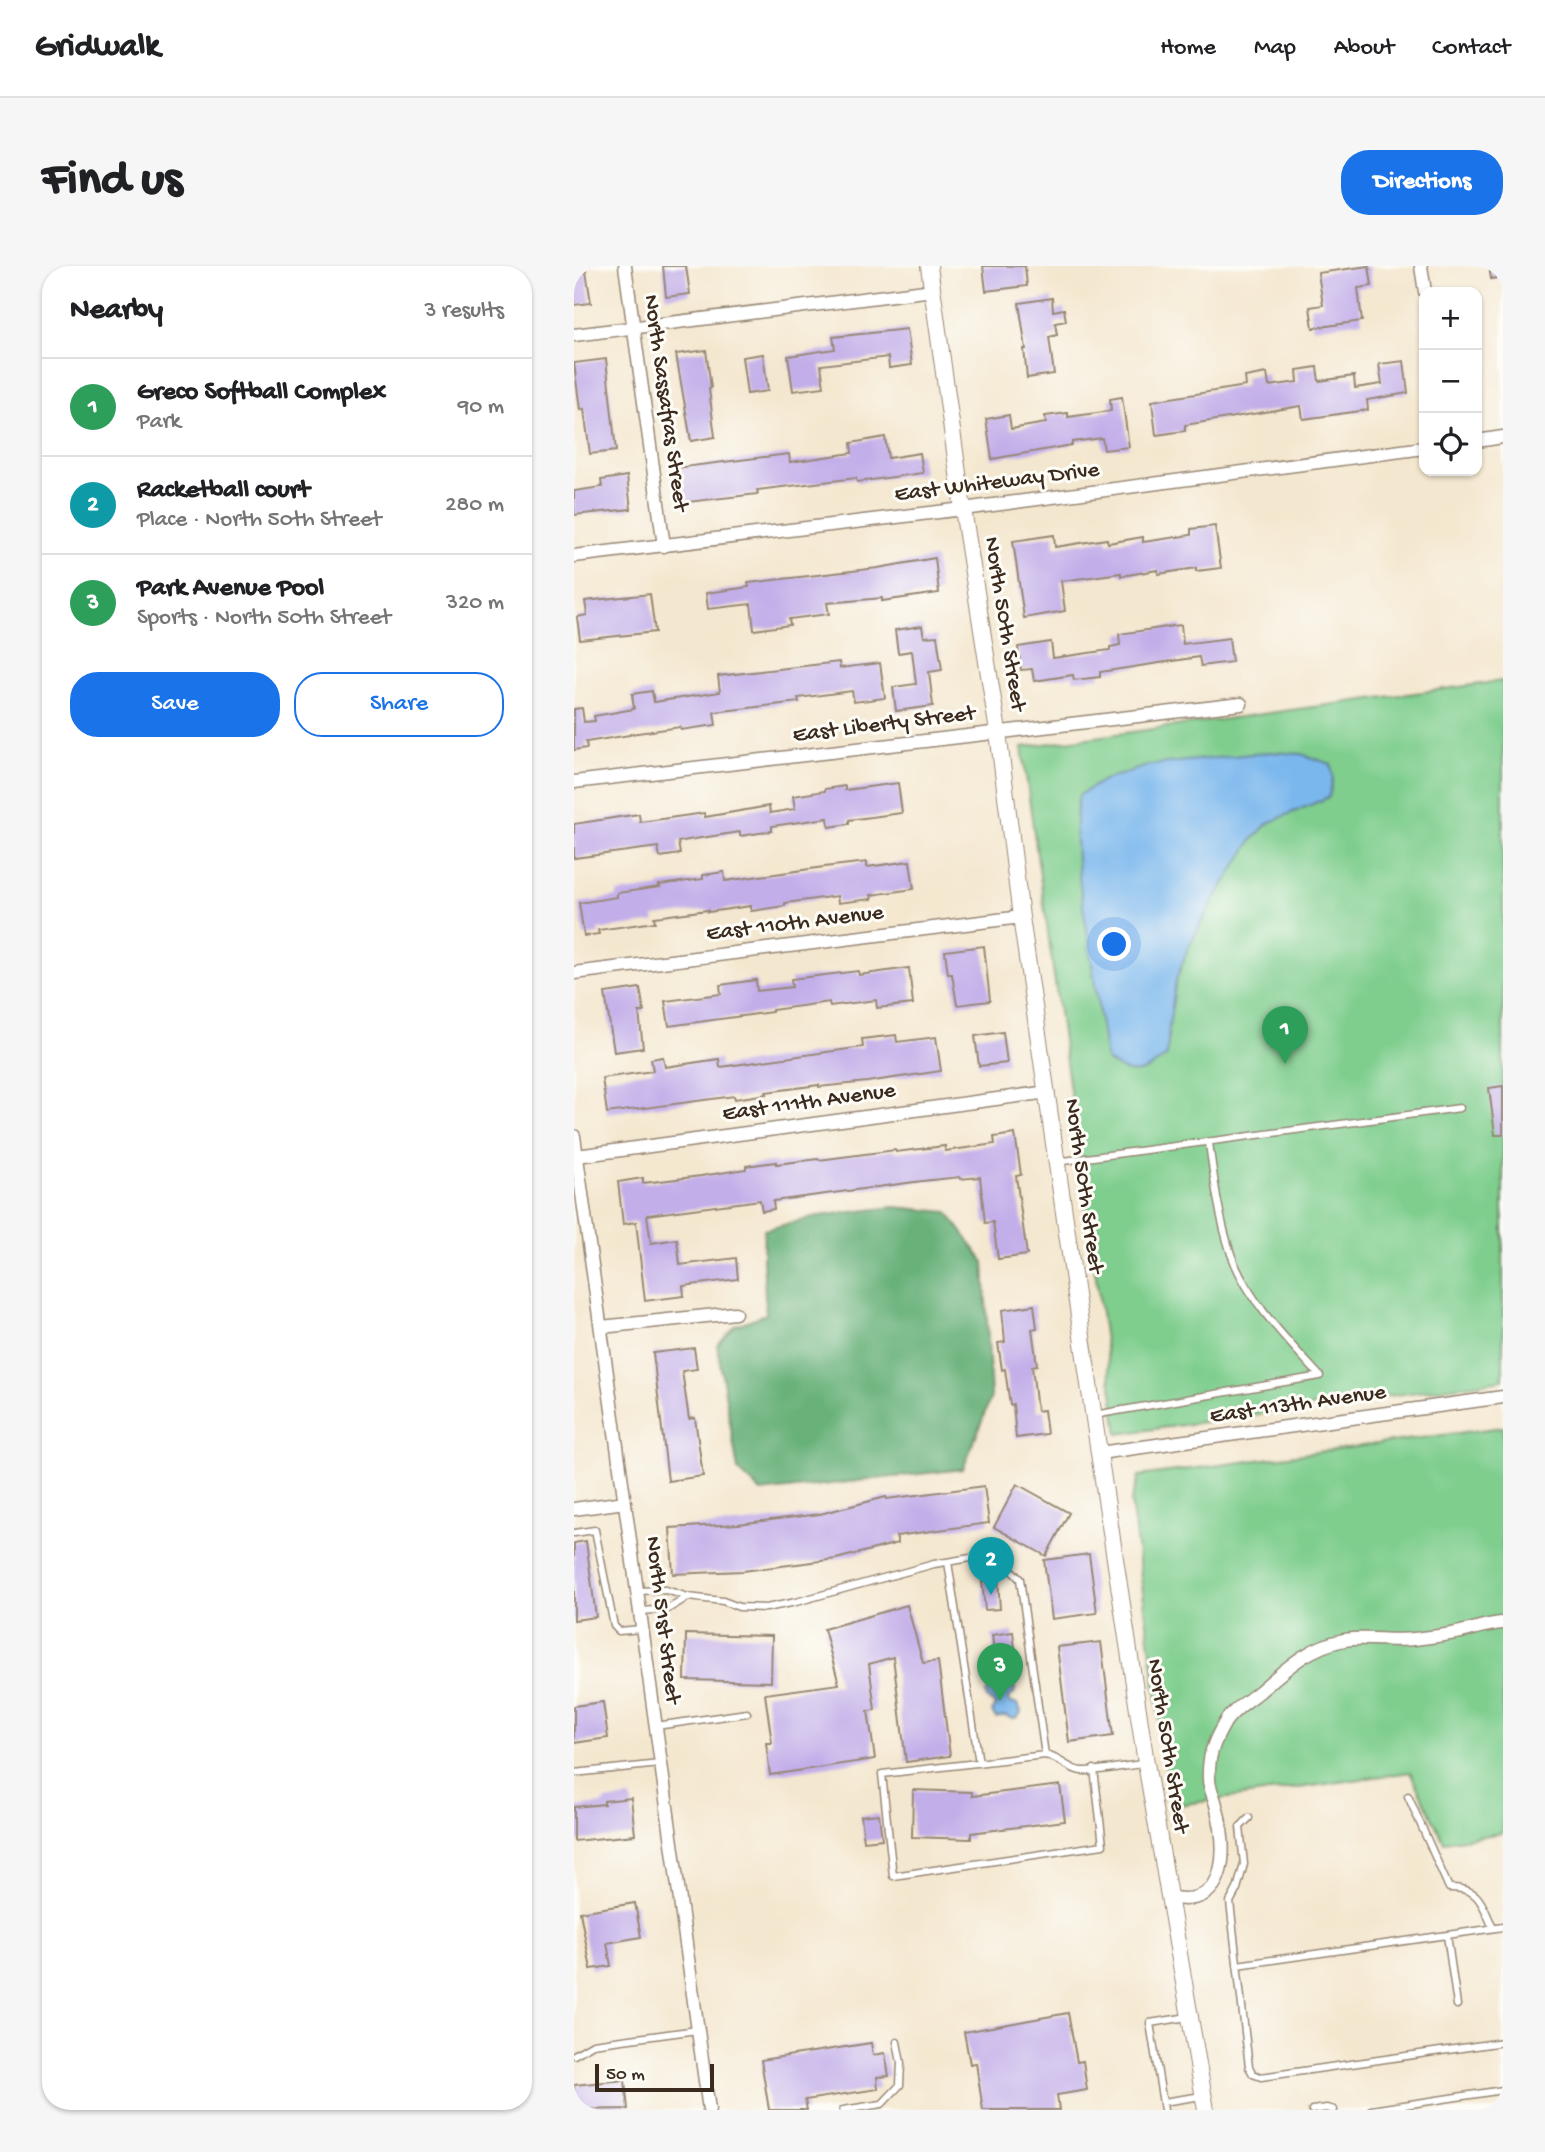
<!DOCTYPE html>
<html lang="en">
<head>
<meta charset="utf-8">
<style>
  body { margin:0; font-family:"Gochi Hand",sans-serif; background:#f6f6f6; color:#202124 }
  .controls { position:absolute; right:21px; top:21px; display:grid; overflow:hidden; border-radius:14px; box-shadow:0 2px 5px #0004 }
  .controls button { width:63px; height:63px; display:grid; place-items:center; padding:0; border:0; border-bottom:2px solid #e0e0e0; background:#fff; color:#202124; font:35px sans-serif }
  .scale { position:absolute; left:21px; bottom:18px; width:119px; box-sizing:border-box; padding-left:7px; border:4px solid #3b2a1e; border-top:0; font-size:19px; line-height:24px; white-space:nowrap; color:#3b2a1e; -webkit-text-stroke:5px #fdfcf7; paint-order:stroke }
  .you { position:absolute; left:541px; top:679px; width:24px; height:24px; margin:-18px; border:5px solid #fff; border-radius:50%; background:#1a73e8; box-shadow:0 0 0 10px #1a73e833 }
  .badge { display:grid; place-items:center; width:46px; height:46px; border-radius:50%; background:#1a73e8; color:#fff; font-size:23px; font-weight:700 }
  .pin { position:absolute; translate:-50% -58px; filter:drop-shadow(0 2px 4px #0008) }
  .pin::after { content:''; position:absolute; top:37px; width:24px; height:21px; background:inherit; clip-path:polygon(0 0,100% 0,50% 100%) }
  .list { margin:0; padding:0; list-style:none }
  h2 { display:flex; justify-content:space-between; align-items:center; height:91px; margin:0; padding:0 28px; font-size:30px }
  h2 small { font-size:23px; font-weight:400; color:#757577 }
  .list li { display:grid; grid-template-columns:46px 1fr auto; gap:21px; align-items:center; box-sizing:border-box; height:98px; padding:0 28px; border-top:2px solid #e0e0e0 }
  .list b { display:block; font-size:26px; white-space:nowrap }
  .list p { margin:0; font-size:23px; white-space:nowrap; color:#757577 }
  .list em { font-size:23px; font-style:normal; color:#757577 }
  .actions { display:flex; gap:14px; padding:21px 28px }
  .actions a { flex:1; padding:16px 0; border:2px solid #1a73e8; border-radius:28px; text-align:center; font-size:24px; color:#1a73e8 }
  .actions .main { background:#1a73e8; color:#fff }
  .icon { flex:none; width:38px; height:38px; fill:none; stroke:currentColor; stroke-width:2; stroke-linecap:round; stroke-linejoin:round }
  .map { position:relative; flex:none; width:929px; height:1844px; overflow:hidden; border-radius:28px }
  header { display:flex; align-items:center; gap:42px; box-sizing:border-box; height:98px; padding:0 35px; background:#fff; border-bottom:2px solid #e0e0e0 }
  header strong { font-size:33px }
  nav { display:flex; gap:38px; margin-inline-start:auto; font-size:24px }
  .intro { display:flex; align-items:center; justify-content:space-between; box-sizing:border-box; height:168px; padding:0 42px }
  h1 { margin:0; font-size:49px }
  .button { padding:18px 32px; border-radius:28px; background:#1a73e8; color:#fff; font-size:24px; font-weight:700 }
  main { display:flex; gap:42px; padding:0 42px }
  aside { flex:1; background:#fff; border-radius:28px; box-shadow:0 2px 5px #0004 }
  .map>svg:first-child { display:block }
</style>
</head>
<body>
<header>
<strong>Gridwalk</strong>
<nav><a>Home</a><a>Map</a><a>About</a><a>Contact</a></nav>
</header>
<div class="intro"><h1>Find us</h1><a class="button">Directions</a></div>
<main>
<aside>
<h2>Nearby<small>3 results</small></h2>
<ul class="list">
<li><span class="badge" style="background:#2e9e5b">1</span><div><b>Greco Softball Complex</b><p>Park</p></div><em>90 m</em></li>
<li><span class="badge" style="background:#0f9aa8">2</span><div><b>Racketball court</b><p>Place · North 50th Street</p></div><em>280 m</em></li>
<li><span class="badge" style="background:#2e9e5b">3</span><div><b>Park Avenue Pool</b><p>Sports · North 50th Street</p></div><em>320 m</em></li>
</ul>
<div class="actions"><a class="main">Save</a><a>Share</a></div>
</aside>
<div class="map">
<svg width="929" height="1844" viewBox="0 0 929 1844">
  <rect width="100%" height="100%" fill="#fdfcf7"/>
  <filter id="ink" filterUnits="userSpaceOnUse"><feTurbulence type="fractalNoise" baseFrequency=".0143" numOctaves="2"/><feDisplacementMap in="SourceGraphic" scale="14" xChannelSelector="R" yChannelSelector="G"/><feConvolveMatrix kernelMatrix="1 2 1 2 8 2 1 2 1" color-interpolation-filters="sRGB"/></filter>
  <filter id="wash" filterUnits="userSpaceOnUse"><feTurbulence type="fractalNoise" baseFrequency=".00686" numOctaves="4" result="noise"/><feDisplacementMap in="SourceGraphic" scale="28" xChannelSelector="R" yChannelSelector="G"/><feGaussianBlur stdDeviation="1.57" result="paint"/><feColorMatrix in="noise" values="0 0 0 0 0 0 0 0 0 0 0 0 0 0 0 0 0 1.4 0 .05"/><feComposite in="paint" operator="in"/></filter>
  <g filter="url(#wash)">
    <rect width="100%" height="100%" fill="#f4e7cf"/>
    <!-- green -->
    <path fill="#7fce8e" stroke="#5d7c56" stroke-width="2" d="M 929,415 L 929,1114 L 544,1168 L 448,481 Z
      M 929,1161 L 929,1567 L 870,1576 L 836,1506 L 597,1540 L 557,1235 L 565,1210 Z"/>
    <!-- forest -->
    <path fill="#67b179" stroke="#516e4c" stroke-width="2" d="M 320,941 L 373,946 L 410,996 L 417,1131 L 389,1203 L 187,1226 L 164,1204 L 143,1079 L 162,1059 L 192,1048 L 189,993 L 190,964 L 244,950 Z"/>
    <!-- water -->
    <path fill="#7ab7ed" stroke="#5a7086" stroke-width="2" d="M 696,486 L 727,488 L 757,498 L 759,512 L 755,531 L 694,557 L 678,574 L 640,634 L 614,682 L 602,714 L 595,761 L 593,790 C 568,808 559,814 532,794 C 526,751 519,708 513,665 C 506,620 497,574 505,529 L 530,514 L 576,499 Z
      M 433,1416 L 437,1416 L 441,1422 L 440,1428 L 434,1432 L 436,1437 L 444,1438 L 447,1446 L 444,1451 L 440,1453 L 431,1450 L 422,1452 L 418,1446 L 422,1439 L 413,1433 L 412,1428 L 415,1422 L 425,1423 Z"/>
    <g id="blocks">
      <!-- building -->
      <path fill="#c2aee9" d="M 89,0 L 112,0 L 116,28 L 92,31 Z
        M 409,0 L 451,0 L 453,20 L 412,25 Z
        M 795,0 L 798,20 L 784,22 L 788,55 L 739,62 L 736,41 L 749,39 L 744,7 Z
        M 915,0 L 929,0 L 929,11 L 917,13 Z
        M 12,5 L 17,37 L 0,39 L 0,7 Z
        M 478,32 L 479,45 L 490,43 L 492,55 L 481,57 L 483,69 L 475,71 L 480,108 L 453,112 L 450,83 L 452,83 L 445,37 Z
        M 333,63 L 338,99 L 315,102 L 314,91 L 247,99 L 250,121 L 219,125 L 214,90 L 261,83 L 259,71 Z
        M 132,84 L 137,122 L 135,123 L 141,171 L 117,175 L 102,88 Z
        M 189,88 L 194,125 L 173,128 L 168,91 Z
        M 32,93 L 42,185 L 16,188 L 10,143 L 6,144 L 0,97 Z
        M 830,95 L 834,127 L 793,134 L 794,144 L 729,153 L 727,140 L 611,159 L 611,165 L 582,169 L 578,135 L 672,120 L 671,111 L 693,107 L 695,120 L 724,116 L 723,104 L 743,101 L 745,115 L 780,110 L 781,122 L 808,118 L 805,98 Z
        M 548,131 L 555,181 L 530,184 L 528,172 L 498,176 L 498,179 L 418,193 L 412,153 L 435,149 L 437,163 L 472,157 L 471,150 L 494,147 L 494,151 L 537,145 L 536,133 Z
        M 311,171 L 314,192 L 346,187 L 349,207 L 283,216 L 282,212 L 183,224 L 184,228 L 105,237 L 101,202 L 215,188 L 216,196 L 278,187 L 277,177 Z
        M 53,210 L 57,243 L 0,249 L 0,225 L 28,221 L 27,214 Z
        M 641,260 L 647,302 L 622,305 L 622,302 L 584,308 L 584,304 L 547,310 L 547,307 L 487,315 L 491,345 L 450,352 L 439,275 L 480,269 L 481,281 L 533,273 L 534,277 L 569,271 L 569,276 L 617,269 L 617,263 Z
        M 361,292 L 365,327 L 308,335 L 308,332 L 253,337 L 255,348 L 215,353 L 216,359 L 180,364 L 177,338 L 134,343 L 132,327 L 175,321 L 174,317 L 304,302 Z
        M 76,328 L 81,366 L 6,374 L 3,351 L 13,349 L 11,335 Z
        M 607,359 L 609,378 L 655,372 L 658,396 L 627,400 L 625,391 L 526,406 L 526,411 L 500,414 L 499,409 L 460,415 L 458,403 L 447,404 L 444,381 L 477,376 L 479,392 L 536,384 L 536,381 L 546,379 L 545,368 Z
        M 348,360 L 350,371 L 363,370 L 368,404 L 355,406 L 359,440 L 322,445 L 319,421 L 342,418 L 338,385 L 324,387 L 321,364 Z
        M 265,396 L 266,402 L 306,397 L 311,432 L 280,436 L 278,425 L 224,432 L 225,436 L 140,446 L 142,459 L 107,464 L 106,461 L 56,468 L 56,469 L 12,476 L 13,482 L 0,484 L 0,443 L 8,442 L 10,456 L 21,455 L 20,450 L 60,443 L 58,428 L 78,425 L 80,436 L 146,426 L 144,410 Z
        M 324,517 L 328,547 L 275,554 L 275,558 L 255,561 L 254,552 L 198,560 L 198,565 L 166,570 L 166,566 L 114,574 L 104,576 L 106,588 L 86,591 L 84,581 L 0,592 L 0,558 L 65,548 L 66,556 L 130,547 L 131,551 L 195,540 L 196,547 L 221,543 L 219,530 L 251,525 L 251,523 L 271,520 L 271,524 Z
        M 336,595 L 340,623 L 297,629 L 298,633 L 264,637 L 263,630 L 211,637 L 211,640 L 177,645 L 177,640 L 134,646 L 134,644 L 80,651 L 81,656 L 24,664 L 25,668 L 10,670 L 5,637 L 43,631 L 43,627 L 86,621 L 85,619 L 129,613 L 129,609 L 150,606 L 151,615 L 250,601 L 293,596 L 293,601 Z
        M 410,680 L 416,735 L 383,739 L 378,708 L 374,708 L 371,685 Z
        M 335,702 L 339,738 L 303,742 L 302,734 L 256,740 L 255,736 L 198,744 L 198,746 L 95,760 L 91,735 L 147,728 L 146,719 L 182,714 L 183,725 L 218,721 L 217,713 L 284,705 L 285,709 Z
        M 66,722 L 70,746 L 65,746 L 69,782 L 40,786 L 31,727 Z
        M 429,766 L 433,797 L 405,800 L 401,770 Z
        M 322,769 L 323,776 L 362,771 L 367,805 L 293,816 L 245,821 L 245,819 L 192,826 L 193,828 L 161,833 L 160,830 L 33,847 L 28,812 L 79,805 L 77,793 L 89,791 L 91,801 L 145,793 L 146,801 L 289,781 L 288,773 Z
        M 929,820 L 929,869 L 921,869 L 915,822 Z
        M 441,868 L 447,909 L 442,910 L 453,989 L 424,993 L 419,956 L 411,957 L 406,911 L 386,913 L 386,911 L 348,915 L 199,935 L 200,943 L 188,945 L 186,934 L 73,949 L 77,977 L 103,973 L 106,999 L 162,992 L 164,1013 L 109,1020 L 110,1030 L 71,1035 L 62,956 L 49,958 L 44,916 L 69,912 L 69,917 L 127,910 L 172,903 L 172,900 L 202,896 L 202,898 L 244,893 L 245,894 L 321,884 L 322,886 L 371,880 L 371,885 L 421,878 L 420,871 Z
        M 460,1039 L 463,1062 L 458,1063 L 463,1099 L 458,1100 L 463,1145 L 470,1144 L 473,1168 L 442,1172 L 439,1138 L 436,1139 L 431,1103 L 428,1104 L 424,1077 L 431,1076 L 428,1044 Z
        M 120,1082 L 123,1103 L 108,1105 L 115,1153 L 121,1152 L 129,1210 L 94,1215 L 79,1087 Z
        M 443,1218 L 495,1247 L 472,1290 L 420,1261 Z
        M 410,1220 L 415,1257 L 322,1270 L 324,1277 L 262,1293 L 169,1305 L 99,1308 L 96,1262 L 164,1258 L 246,1248 L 312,1231 L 313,1233 Z
        M 12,1275 L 22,1351 L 0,1354 L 0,1277 Z
        M 515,1288 L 523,1347 L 478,1353 L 470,1294 Z
        M 424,1313 L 426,1343 L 411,1344 L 408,1315 Z
        M 333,1339 L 349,1397 L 364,1395 L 376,1490 L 332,1496 L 319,1391 L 295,1398 L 301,1444 L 294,1445 L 301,1493 L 196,1509 L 192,1477 L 198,1477 L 191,1428 L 265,1418 L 250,1363 Z
        M 439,1366 L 444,1407 L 423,1410 L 418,1369 Z
        M 112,1368 L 198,1370 L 197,1416 L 111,1414 Z
        M 527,1376 L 539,1470 L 495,1476 L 483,1381 Z
        M 29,1436 L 34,1472 L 0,1477 L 0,1440 Z
        M 486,1519 L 491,1555 L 397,1567 L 397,1573 L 338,1571 L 339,1524 L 398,1526 L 398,1530 Z
        M 57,1532 L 61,1569 L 0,1575 L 0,1541 L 30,1538 L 30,1535 Z
        M 305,1548 L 308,1573 L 290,1575 L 287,1550 Z
        M 61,1637 L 67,1671 L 33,1677 L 37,1700 L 17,1703 L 6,1646 Z
        M 494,1747 L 503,1796 L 509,1795 L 513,1824 L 483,1829 L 485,1844 L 409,1844 L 402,1797 L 396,1798 L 390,1766 Z
        M 297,1777 L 299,1789 L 311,1787 L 315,1810 L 303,1811 L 304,1823 L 231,1834 L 233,1844 L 195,1844 L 187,1794 Z
        M 51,1814 L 54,1843 L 0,1844 L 0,1819 Z"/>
    </g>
  </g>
  <g filter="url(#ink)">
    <use href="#blocks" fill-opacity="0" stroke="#988876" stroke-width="2"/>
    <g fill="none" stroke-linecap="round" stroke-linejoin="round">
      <defs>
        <path id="service" d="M 482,896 L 886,842
          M 520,1149 L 746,1110 C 714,1075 673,1034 657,988 C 645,952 640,914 635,877
          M 0,1267 L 21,1264 L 40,1360 L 45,1365 L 67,1363
          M 374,1296 L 405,1497
          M 62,1325 L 92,1324 L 114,1331 L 149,1335 L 165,1341 L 192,1342 L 222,1336 L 360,1298 L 403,1291 L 417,1291 L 428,1295 L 446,1313 L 471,1489
          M 67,1345 L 94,1343 L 114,1331
          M 82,1460 L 173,1447
          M 520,1503 L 529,1579 L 319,1610 L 308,1508 L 471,1489 C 486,1492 494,1503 507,1505 C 521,1506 554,1499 570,1498
          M 0,1507 L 86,1498
          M 834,1530 L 875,1622 C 906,1621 908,1638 919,1662
          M 675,1552 L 666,1561 L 670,1598 L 663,1623 L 656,1636 L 675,1801 L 679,1808 L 687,1811 L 929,1776
          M 873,1669 L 883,1739
          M 663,1699 L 929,1661
          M 0,1789 L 19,1778 L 123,1764
          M 589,1836 L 628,1830
          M 269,1844 L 308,1838 L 326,1819 L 327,1797 L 323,1776
          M 590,1844 L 576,1757 L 614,1751
          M 738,1844 L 753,1842 L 760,1844
          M 797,1844 L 929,1824"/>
        <path id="minor" d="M 51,0 L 90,280
          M 847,0 L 851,26
          M 0,69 L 359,24
          M 903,175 L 929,171
          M 0,290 L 389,243 L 850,182
          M 0,516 L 667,438
          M 0,707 L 447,651
          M 0,870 L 135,1844
          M 3,890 L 474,826
          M 27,1061 L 161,1047
          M 525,1187 L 929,1131
          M 0,1243 L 51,1236
          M 595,1631 C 657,1645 653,1580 642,1539 C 640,1530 635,1522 635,1513 C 634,1491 639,1477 650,1458 C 657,1445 674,1435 685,1426 C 712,1403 734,1381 770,1374 C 793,1370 817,1376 840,1373 C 854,1371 868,1370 882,1367 C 898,1364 912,1358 929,1357"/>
        <path id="tertiary" d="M 355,0 L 389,243 L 424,466 L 447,651 L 525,1187 L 572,1497 L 632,1844"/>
      </defs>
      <!-- service casing -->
      <use href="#service" stroke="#988876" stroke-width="9"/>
      <!-- minor casing -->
      <use href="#minor" stroke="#988876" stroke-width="15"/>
      <!-- tertiary casing -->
      <use href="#tertiary" stroke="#988876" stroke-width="18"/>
      <!-- service -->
      <use href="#service" stroke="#fff" stroke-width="6"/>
      <!-- minor -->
      <use href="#minor" stroke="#fff" stroke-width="12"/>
      <!-- tertiary -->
      <use href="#tertiary" stroke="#fff" stroke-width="16"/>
    </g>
  </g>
  <g text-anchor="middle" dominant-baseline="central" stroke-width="6" stroke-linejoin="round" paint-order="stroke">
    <!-- street labels -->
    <g font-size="23" fill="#3b2a1e" stroke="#fdfcf7">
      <text transform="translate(91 137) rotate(82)">North Sassafras Street</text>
      <text transform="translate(423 217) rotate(-7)">East Whiteway Drive</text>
      <text transform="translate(430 358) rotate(81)">North 50th Street</text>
      <text transform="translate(310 459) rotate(-7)">East Liberty Street</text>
      <text transform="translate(221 658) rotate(-7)">East 110th Avenue</text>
      <text transform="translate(235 837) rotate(-8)">East 111th Avenue</text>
      <text transform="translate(509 920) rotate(82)">North 50th Street</text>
      <text transform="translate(724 1139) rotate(-8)">East 113th Avenue</text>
      <text transform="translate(88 1354) rotate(83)">North 51st Street</text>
      <text transform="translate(593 1480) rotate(81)">North 50th Street</text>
    </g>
  </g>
</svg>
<div class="controls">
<button>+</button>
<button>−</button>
<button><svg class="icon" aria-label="locate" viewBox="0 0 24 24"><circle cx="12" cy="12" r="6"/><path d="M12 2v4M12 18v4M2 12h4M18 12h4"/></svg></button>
</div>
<div class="scale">50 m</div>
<div class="you"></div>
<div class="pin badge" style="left:711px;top:798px;background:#2e9e5b">1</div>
<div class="pin badge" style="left:417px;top:1329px;background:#0f9aa8">2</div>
<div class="pin badge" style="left:426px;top:1435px;background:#2e9e5b">3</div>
</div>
</main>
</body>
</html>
